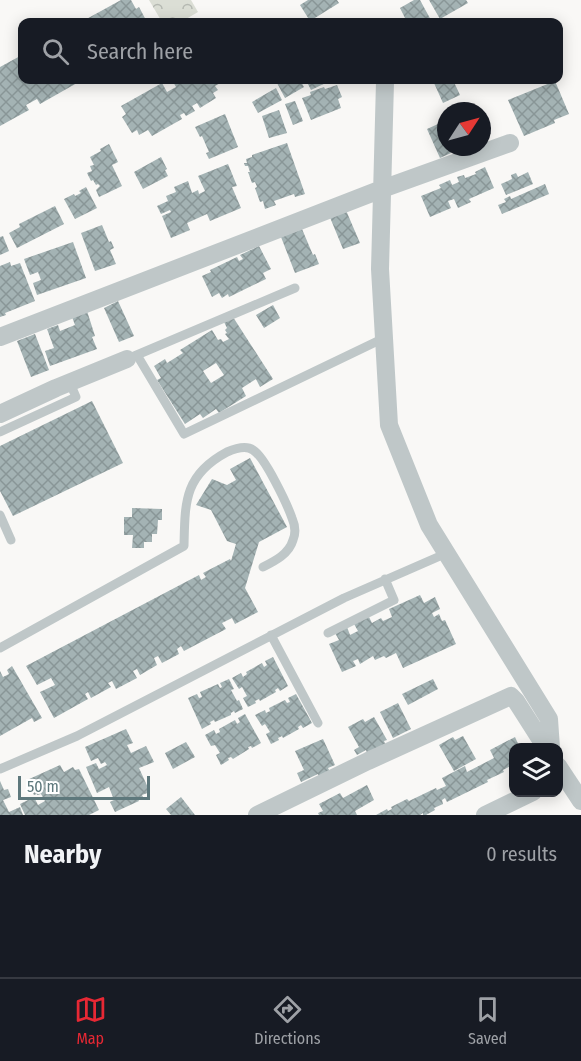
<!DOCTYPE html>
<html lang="en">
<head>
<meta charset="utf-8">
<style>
  body { margin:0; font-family:"Fira Sans Condensed",sans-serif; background:#20242c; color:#f1f3f6 }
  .controls { position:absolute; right:18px; bottom:18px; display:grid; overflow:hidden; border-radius:12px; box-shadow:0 3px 15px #0003 }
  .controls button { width:54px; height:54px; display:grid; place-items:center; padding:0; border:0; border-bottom:2px solid #363941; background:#171b24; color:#f1f3f6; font:30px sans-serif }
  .compass { position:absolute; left:437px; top:102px; width:54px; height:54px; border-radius:50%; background:#171b24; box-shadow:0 3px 15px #0003; rotate:54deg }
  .scale { position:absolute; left:18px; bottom:15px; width:132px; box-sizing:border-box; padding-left:6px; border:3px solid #5e787c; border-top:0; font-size:16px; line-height:21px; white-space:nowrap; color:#5e787c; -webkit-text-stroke:4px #fff; paint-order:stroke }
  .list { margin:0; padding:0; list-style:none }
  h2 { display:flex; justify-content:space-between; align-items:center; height:78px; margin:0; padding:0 24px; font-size:26px }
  h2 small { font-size:20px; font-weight:400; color:#9ea1a6 }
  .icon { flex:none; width:33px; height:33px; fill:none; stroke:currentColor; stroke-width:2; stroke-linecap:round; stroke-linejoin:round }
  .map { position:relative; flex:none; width:581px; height:815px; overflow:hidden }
  .search { position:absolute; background:#171b24; box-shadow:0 3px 15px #0003; left:18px; right:18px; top:18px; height:66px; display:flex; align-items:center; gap:15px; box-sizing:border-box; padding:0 21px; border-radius:12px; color:#9ea1a6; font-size:22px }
  .sheet { height:162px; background:#171b24 }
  nav { display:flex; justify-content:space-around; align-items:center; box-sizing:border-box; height:84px; border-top:2px solid #363941; background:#171b24; font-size:16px; color:#9ea1a6 }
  nav a { display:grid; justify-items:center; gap:3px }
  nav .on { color:#e72834 }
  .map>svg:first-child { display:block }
</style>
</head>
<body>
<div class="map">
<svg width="581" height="815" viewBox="0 0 581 815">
  <defs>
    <pattern id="park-crowns" width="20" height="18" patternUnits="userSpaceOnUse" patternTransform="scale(1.5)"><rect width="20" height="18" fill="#dbded5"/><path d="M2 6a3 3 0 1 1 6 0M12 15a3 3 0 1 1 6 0" fill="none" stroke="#b5b9b2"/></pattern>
    <pattern id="building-cross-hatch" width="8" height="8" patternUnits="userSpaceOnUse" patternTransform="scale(1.5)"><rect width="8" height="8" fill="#a4b3b4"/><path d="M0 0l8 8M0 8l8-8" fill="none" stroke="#899697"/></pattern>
  </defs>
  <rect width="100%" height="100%" fill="#f9f8f6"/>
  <!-- park -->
  <path fill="url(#park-crowns)" d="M 149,0 L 191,0 L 198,12 L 181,22 L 162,22 Z"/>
  <!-- building -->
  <path fill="url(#building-cross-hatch)" fill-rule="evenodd" d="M 121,0 L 131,0 L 136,9 L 139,7 L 147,22 L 81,22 Z
    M 308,0 L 337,0 L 339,3 L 310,21 L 300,5 Z
    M 414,0 L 420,0 L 432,22 L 407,22 L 400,8 Z
    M 429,0 L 466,0 L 468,3 L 440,19 Z
    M 22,55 L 22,80 L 76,80 L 77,83 L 40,104 L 37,99 L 26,105 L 29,110 L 0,126 L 0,67 Z
    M 172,80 L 221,80 L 222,82 L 215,86 L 218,90 L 213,93 L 216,98 L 200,108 L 197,103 L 192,106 L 195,111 L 186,116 L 184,113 L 180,115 L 182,119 L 152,136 L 148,130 L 139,135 L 137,130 L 132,133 L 122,117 L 126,114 L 121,106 L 162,83 L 167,92 L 176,87 Z
    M 283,80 L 300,80 L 304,87 L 285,98 L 277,83 Z
    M 306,80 L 332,80 L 311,90 Z
    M 441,80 L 453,80 L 460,95 L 443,103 L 434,83 Z
    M 555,81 L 569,114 L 554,120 L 555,123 L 524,136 L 508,100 Z
    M 337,85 L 342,97 L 338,99 L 341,108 L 311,120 L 302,98 L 311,95 L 310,92 L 324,87 L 325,89 Z
    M 276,88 L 282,100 L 258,113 L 252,102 Z
    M 295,101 L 303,121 L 293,125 L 285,104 Z
    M 279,110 L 287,133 L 269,138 L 262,116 Z
    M 225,114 L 238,147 L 209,159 L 206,153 L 209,152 L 202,136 L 200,137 L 195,127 Z
    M 438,124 L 446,142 L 446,147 L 448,147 L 451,153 L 440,158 L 427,129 Z
    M 287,143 L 305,194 L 295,197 L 294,194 L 274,201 L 276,205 L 265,209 L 263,201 L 260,202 L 255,188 L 257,187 L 255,182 L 252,183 L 248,172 L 250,172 L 248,166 L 245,166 L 244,163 L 247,163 L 246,159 L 252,157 L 252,155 Z
    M 109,144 L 118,162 L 112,165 L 122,186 L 99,197 L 96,190 L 100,186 L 98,184 L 96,185 L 93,180 L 91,181 L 87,173 L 92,171 L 90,166 L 94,165 L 90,157 L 101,151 L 100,149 Z
    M 161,157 L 167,169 L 165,170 L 168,176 L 143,189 L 134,172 Z
    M 228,164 L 237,186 L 232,187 L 241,208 L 210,221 L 207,214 L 187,223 L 190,230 L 171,238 L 162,216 L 171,212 L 170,210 L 161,214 L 157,206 L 168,201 L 166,196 L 176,192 L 174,187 L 188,181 L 192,193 L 198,190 L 199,194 L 205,191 L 198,176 Z
    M 485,167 L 494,188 L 469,199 L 471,202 L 458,208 L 454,199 L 448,201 L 451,208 L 430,217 L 421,196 L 441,188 L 439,185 L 450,180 L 452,185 L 459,182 L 457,177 L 464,175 L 465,178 L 476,174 L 475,172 Z
    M 528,172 L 533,184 L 506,195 L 501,184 L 512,179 L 511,175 L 516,173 L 518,177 Z
    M 545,184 L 549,194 L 502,214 L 498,205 L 506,202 L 504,199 L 510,196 L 511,199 Z
    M 86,187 L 97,208 L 75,219 L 64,199 L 74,194 L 75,196 L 81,193 L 79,191 Z
    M 55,206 L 64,224 L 17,248 L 9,233 L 20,227 L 19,224 Z
    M 345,208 L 360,243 L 343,249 L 329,215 Z
    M 102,225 L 109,242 L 111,241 L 114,248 L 110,250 L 116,264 L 95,271 L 81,233 Z
    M 302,229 L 313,255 L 315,254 L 319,264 L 295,273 L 281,237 Z
    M 3,236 L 9,251 L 0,255 L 0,237 Z
    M 73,242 L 86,278 L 37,295 L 33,283 L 41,280 L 38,272 L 30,275 L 24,259 Z
    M 259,246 L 271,269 L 263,273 L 266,279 L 229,297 L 228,294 L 222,298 L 219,293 L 212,297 L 202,276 L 211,272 L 210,270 L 237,257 L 239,261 L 243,259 L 240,255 Z
    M 10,262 L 11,266 L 20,263 L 35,301 L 5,313 L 6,315 L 0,317 L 0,266 Z
    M 118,301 L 134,336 L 119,342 L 104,308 Z
    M 273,305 L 280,318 L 264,328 L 256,315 Z
    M 87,311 L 95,336 L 92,337 L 97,349 L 50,366 L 45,351 L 54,348 L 47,329 L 58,325 L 60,331 L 75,325 L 72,317 Z
    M 233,317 L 273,379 L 260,387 L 256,379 L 242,388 L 246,396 L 219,413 L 216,409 L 203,418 L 200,414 L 185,424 L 157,380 L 161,378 L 154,366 L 165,359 L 167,363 L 183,353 L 180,350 L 212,330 L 218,340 L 221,339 L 223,342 L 229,339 L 225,334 L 227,333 L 225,330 L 227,328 L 224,322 ZM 216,363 L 224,375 L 211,383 L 203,371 Z
    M 35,334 L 49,370 L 31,377 L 17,341 Z
    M 92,401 L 123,463 L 13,516 L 0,491 L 0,446 Z
    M 250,458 L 287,527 L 259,542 L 245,588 L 258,612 L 235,624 L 232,618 L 222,623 L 226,629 L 184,651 L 181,646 L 177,649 L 179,654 L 162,663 L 158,656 L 154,658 L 157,665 L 140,675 L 137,669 L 133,671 L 137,678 L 116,689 L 112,681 L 108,683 L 111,687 L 91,698 L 88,692 L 85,694 L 88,699 L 54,718 L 40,692 L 55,685 L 51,678 L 37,685 L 26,666 L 199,575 L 201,580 L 206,577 L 203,573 L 230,559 L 231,561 L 236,544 L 227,541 L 211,510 L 196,505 L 212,479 L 227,485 L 236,480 L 230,469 Z
    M 132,508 L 162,509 L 162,520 L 158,520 L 157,534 L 152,534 L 152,542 L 144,542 L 144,548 L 132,548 L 133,535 L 124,535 L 124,517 L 132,517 Z
    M 420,595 L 424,603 L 435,597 L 440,609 L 432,613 L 434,617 L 439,614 L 442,621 L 445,620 L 456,644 L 403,668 L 396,653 L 386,658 L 384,656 L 375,660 L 373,656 L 360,664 L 358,659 L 353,661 L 356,666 L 342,672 L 329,644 L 339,640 L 335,633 L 347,627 L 350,635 L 358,631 L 354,624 L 369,617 L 372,623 L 381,618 L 383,621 L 392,617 L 389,609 Z
    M 273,657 L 288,686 L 280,691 L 278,688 L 275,690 L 276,692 L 260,701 L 259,699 L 255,701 L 256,703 L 248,707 L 243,698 L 247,696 L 242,687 L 239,689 L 232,678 L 241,673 L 243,677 L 247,674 L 246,672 L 262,663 L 264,667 L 267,665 L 265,661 Z
    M 12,666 L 42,718 L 34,722 L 32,718 L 0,736 L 0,671 L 3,677 L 9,674 L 7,670 Z
    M 229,679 L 234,689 L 231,690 L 237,701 L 239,700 L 243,709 L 235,713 L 234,711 L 231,713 L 231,715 L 215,722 L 214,720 L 210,722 L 211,724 L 202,729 L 188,698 L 197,694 L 199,698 L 202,697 L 200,692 L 218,684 L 220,688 L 222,687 L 220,683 Z
    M 433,679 L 438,689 L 408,705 L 402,694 Z
    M 296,694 L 312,723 L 303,728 L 301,725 L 298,727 L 299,729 L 283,738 L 282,736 L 278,738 L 279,740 L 271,744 L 266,734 L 270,732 L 265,724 L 262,726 L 255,715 L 265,710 L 266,713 L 270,711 L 269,708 L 285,700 L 287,703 L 290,702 L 288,698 Z
    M 398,703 L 411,729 L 393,738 L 380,712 Z
    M 245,714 L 261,743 L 252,748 L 251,746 L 248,747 L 249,749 L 233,759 L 231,757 L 228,758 L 229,760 L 221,765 L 216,755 L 220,753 L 215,745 L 211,746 L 205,735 L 214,730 L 216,734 L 220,732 L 219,729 L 235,720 L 237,724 L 240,722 L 238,718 Z
    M 374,717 L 387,740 L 384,741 L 386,746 L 367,753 L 366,750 L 357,755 L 354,750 L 359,747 L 348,727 L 363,719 L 365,722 Z
    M 126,729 L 133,743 L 127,745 L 131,753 L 146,746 L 154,762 L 139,768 L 150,792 L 142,795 L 143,797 L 138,799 L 139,801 L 115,812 L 110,802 L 114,800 L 109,787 L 97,793 L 86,767 L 96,763 L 99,769 L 107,765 L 105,762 L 101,764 L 98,758 L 91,761 L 85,747 Z
    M 463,736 L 476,759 L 454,771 L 439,745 L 453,737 L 455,740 Z
    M 515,737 L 520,748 L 514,748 L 514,764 L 503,770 L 504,772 L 487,780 L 488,782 L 447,802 L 445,798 L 442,800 L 443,804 L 434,808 L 435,810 L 426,815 L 423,815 L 423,813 L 420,815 L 376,815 L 387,809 L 388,811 L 392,809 L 391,807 L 407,799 L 409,801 L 436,788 L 437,790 L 446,786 L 442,778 L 465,766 L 467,772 L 494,758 L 490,750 Z
    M 323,739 L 335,765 L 328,768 L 330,772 L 319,777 L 318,774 L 301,782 L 297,773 L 304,770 L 295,751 Z
    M 186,742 L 195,757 L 173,769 L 165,753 Z
    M 60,765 L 64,772 L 73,767 L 75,770 L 79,769 L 99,810 L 89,815 L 25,815 L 20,804 L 34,797 L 38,805 L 45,801 L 41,794 L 37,795 L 37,794 L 34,795 L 27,780 Z
    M 0,781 L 4,790 L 8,789 L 11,797 L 3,800 L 9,812 L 20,807 L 23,815 L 0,815 Z
    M 367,785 L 374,800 L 355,811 L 357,815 L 319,815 L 318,813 L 323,811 L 319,804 L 340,793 L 343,798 Z
    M 181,797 L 195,815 L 171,815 L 166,809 Z"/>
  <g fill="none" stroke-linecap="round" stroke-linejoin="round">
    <!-- lane -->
    <path stroke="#bfc7c8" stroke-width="9" d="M 137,355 L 184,434 L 384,338
      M 132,357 L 295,288
      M 0,432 L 76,397 L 70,383
      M 0,515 L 11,540
      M 328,633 L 394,600 L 385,579
      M 271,635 L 318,723
      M 0,648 L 184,546 C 185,502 184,475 227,452 C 234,449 246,445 253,450 C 265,457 287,504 292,518 C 295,525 296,533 293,540 C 289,554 275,561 263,567
      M 0,769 L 77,736 L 344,598 L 447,553"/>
    <!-- street -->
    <path stroke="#bfc7c8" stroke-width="18" d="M 385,82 L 380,269 L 389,425 L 429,525 L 549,719 L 551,748
      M 0,337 L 382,189 L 510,143
      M 0,414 L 56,388 L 127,359
      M 558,766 L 581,801
      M 257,815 L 368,761 L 511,696 L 516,701 L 546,748
      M 485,815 L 533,792"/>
  </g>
</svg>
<div class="controls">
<button><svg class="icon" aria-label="layers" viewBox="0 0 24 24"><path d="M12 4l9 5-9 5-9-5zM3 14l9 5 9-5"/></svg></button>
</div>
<svg class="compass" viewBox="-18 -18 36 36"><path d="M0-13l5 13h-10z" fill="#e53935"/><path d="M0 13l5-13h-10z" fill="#9ea1a6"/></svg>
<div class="scale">50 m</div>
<div class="search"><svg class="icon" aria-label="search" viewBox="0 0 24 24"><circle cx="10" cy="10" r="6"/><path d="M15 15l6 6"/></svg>Search here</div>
</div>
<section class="sheet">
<h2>Nearby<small>0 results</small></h2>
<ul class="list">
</ul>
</section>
<nav>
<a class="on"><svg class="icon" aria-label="map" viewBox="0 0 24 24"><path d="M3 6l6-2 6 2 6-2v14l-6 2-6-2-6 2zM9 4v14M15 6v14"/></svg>Map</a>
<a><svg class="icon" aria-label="directions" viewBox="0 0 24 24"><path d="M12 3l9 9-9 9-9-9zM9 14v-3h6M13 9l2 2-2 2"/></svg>Directions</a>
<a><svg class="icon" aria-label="saved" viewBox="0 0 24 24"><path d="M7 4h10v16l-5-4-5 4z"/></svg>Saved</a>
</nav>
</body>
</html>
